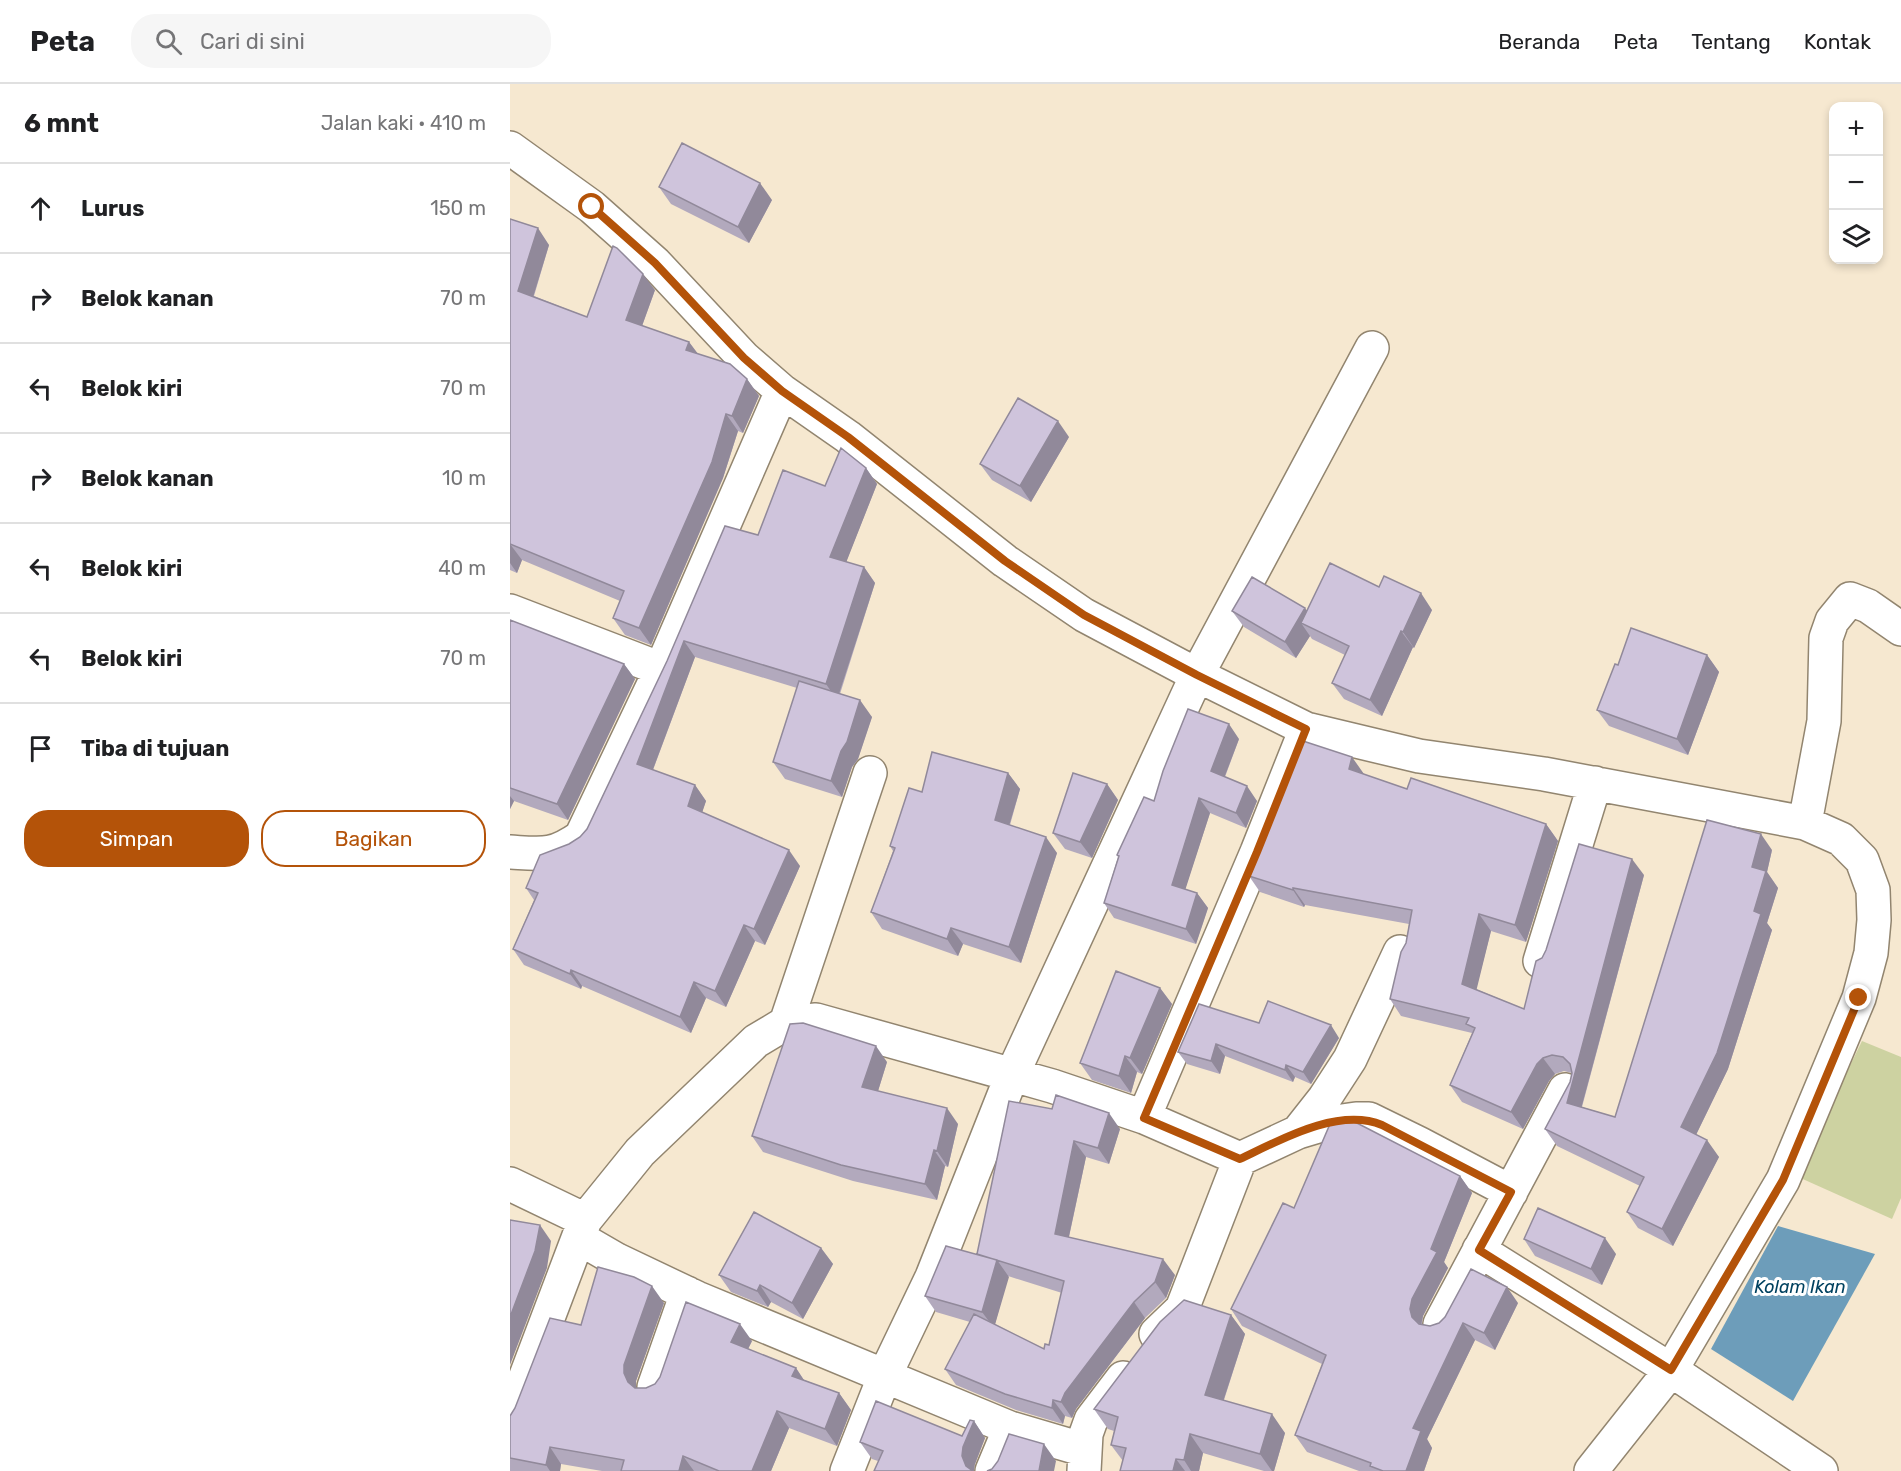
<!DOCTYPE html>
<html lang="id">
<head>
<meta charset="utf-8">
<style>
  body { margin:0; font-family:Rubik,sans-serif; background:#f6f6f6; color:#202124 }
  .controls { position:absolute; right:18px; top:18px; display:grid; overflow:hidden; border-radius:12px; box-shadow:0 3px 9px #0003 }
  .controls button { width:54px; height:54px; display:grid; place-items:center; padding:0; border:0; border-bottom:2px solid #e0e0e0; background:#fff; color:#202124; font:30px sans-serif }
  .stop { position:absolute; width:18px; height:18px; margin:-14px; border:4px solid #b45309; border-radius:50%; background:#fff }
  .stop.end { background:#b45309; border-color:#fff; box-shadow:0 2px 6px #0008 }
  .list { margin:0; padding:0; list-style:none }
  h2 { display:flex; justify-content:space-between; align-items:center; height:78px; margin:0; padding:0 24px; font-size:26px }
  h2 small { font-size:20px; font-weight:400; color:#757577 }
  .list li { display:grid; grid-template-columns:39px 1fr auto; gap:18px; align-items:center; box-sizing:border-box; height:90px; padding:0 24px; border-top:2px solid #e0e0e0 }
  .list b { display:block; font-size:22px; white-space:nowrap }
  .list em { font-size:20px; font-style:normal; color:#757577 }
  .actions { display:flex; gap:12px; padding:18px 24px }
  .actions a { flex:1; padding:14px 0; border:2px solid #b45309; border-radius:24px; text-align:center; font-size:21px; color:#b45309 }
  .actions .main { background:#b45309; color:#fff }
  .icon { flex:none; width:33px; height:33px; fill:none; stroke:currentColor; stroke-width:2; stroke-linecap:round; stroke-linejoin:round }
  .map { position:relative; flex:none; width:1391px; height:1387px; overflow:hidden }
  header { display:flex; align-items:center; gap:36px; box-sizing:border-box; height:84px; padding:0 30px; background:#fff; border-bottom:2px solid #e0e0e0 }
  header strong { font-size:28px }
  nav { display:flex; gap:33px; margin-inline-start:auto; font-size:21px }
  .search { width:420px; height:54px; background:#f6f6f6; display:flex; align-items:center; gap:15px; box-sizing:border-box; padding:0 21px; border-radius:24px; color:#757577; font-size:22px }
  main { display:flex }
  aside { flex:1; background:#fff }
  .map>svg:first-child { display:block }
</style>
</head>
<body>
<header>
<strong>Peta</strong>
<div class="search"><svg class="icon" aria-label="search" viewBox="0 0 24 24"><circle cx="10" cy="10" r="6"/><path d="M15 15l6 6"/></svg>Cari di sini</div>
<nav><a>Beranda</a><a>Peta</a><a>Tentang</a><a>Kontak</a></nav>
</header>
<main>
<aside>
<h2>6 mnt<small>Jalan kaki · 410 m</small></h2>
<ul class="list">
<li><svg class="icon" aria-label="ahead" viewBox="0 0 24 24"><path d="M12 20V5M6 11l6-6 6 6"/></svg><div><b>Lurus</b></div><em>150 m</em></li>
<li><svg class="icon" aria-label="right" viewBox="0 0 24 24"><path d="M7 20v-9h11M14 6l5 5-5 5"/></svg><div><b>Belok kanan</b></div><em>70 m</em></li>
<li><svg class="icon" aria-label="left" viewBox="0 0 24 24"><path d="M17 20v-9H6M10 6l-5 5 5 5"/></svg><div><b>Belok kiri</b></div><em>70 m</em></li>
<li><svg class="icon" aria-label="right" viewBox="0 0 24 24"><path d="M7 20v-9h11M14 6l5 5-5 5"/></svg><div><b>Belok kanan</b></div><em>10 m</em></li>
<li><svg class="icon" aria-label="left" viewBox="0 0 24 24"><path d="M17 20v-9H6M10 6l-5 5 5 5"/></svg><div><b>Belok kiri</b></div><em>40 m</em></li>
<li><svg class="icon" aria-label="left" viewBox="0 0 24 24"><path d="M17 20v-9H6M10 6l-5 5 5 5"/></svg><div><b>Belok kiri</b></div><em>70 m</em></li>
<li><svg class="icon" aria-label="arrive" viewBox="0 0 24 24"><path d="M6 21V4h12l-3 4 3 4H6"/></svg><div><b>Tiba di tujuan</b></div></li>
</ul>
<div class="actions"><a class="main">Simpan</a><a>Bagikan</a></div>
</aside>
<div class="map">
<svg width="1391" height="1387" viewBox="0 0 1391 1387">
  <rect width="100%" height="100%" fill="#f6e8d0"/>
  <!-- green -->
  <path fill="#cdd2a1" d="M 1352,957 L 1391,973 L 1391,1114 L 1382,1135 L 1286,1092 Z"/>
  <!-- water -->
  <path fill="#6d9dba" d="M 1268,1142 L 1365,1170 L 1283,1317 L 1201,1265 Z"/>
  <g fill="none" stroke-linecap="round" stroke-linejoin="round">
    <defs>
      <path id="minor" d="M 0,64 L 82,123 L 145,179 L 234,274 L 272,307 L 338,353 L 495,477 L 574,531 L 687,591 L 796,645 L 909,672 L 1034,690 L 1295,739 L 1331,755 L 1352,776 L 1363,806 L 1364,836 L 1361,869 L 1349,914 L 1273,1096 L 1161,1286 L 1081,1387
        M 0,527 L 151,585
        M 1295,739 L 1314,637 L 1316,554 L 1322,537 L 1340,515 L 1358,522 L 1391,545
        M 0,768 C 33,770 42,773 71,753 L 151,585 L 272,307
        M 1030,877 L 1085,699
        M 276,939 L 360,689
        M 634,1033 L 747,768 L 796,645
        M 788,1048 L 818,1039 L 846,1035 L 859,1035 L 910,1060 L 1001,1108
        M 0,1100 L 75,1136 L 130,1068 L 246,957 L 276,939 L 306,936 L 542,1002 L 634,1033 L 730,1075
        M 69,1154 L 107,1176 L 187,1214 L 500,1344 L 575,1366
        M 969,1166 L 1161,1286 L 1311,1387
        M 930,1240 L 1055,1006
        M 646,1250 L 672,1225 L 730,1075 L 788,1048 L 814,1015 L 840,975 L 890,868
        M 144,1303 L 177,1209
        M 0,1334 L 75,1136
        M 337,1387 L 375,1291 L 422,1193 L 502,991 L 687,591 L 862,264
        M 482,1387 L 500,1344
        M 574,1387 L 576,1350 L 581,1336 L 613,1294"/>
    </defs>
    <!-- minor casing -->
    <use href="#minor" stroke="#92856f" stroke-width="36"/>
    <!-- minor -->
    <use href="#minor" stroke="#fff" stroke-width="33"/>
  </g>
  <!-- wall -->
  <path fill="#b2a9bd" fill-rule="evenodd" d="M 149,103 L 262,116 L 239,159 L 161,120 Z
    M 0,135 L 39,161 L 24,212 L 77,233 L 145,206 L 132,242 L 179,258 L 188,270 L 237,295 L 249,312 L 233,349 L 228,347 L 213,394 L 141,561 L 115,551 L 103,534 L 110,517 L 12,476 L 7,489 L 0,486 Z
    M 559,353 L 521,418 L 482,396 L 470,380 Z
    M 356,384 L 367,400 L 336,478 L 354,483 L 365,499 L 330,610 L 362,633 L 348,675 L 342,683 L 332,713 L 275,695 L 263,678 L 287,604 L 185,573 L 143,686 L 185,701 L 196,717 L 192,728 L 290,782 L 255,861 L 245,857 L 216,923 L 196,914 L 181,949 L 72,902 L 71,905 L 14,881 L 3,865 L 24,816 L 16,804 L 59,760 L 70,753 L 77,745 L 157,577 L 248,451 L 315,402 Z
    M 869,503 L 922,526 L 904,564 L 903,563 L 872,632 L 834,615 L 822,599 L 835,571 L 802,555 L 800,552 L 786,574 L 734,543 L 722,527 L 797,526 Z
    M 0,536 L 114,580 L 125,595 L 58,736 L 4,717 L 0,725 Z
    M 1197,571 L 1209,588 L 1178,671 L 1099,642 L 1087,626 Z
    M 729,655 L 715,693 L 747,717 L 736,744 L 700,729 L 675,805 L 687,809 L 698,824 L 686,860 L 604,834 L 594,819 L 608,773 L 607,771 L 644,717 Z
    M 498,689 L 510,705 L 500,741 L 547,769 L 511,879 L 453,860 L 448,872 L 372,845 L 361,828 L 383,767 L 380,762 L 412,708 Z
    M 854,690 L 897,705 L 1036,740 L 1048,757 L 1016,858 L 981,847 L 966,905 L 1014,925 L 1032,874 L 1134,791 L 1072,1023 L 1105,1033 L 1262,766 L 1257,788 L 1268,804 L 1257,839 L 1262,846 L 1218,985 L 1186,1051 L 1209,1073 L 1163,1162 L 1128,1144 L 1117,1128 L 1130,1102 L 1047,1062 L 1035,1045 L 1060,998 L 1062,989 L 1054,987 L 1045,990 L 1039,997 L 1013,1045 L 952,1018 L 940,1001 L 962,949 L 891,932 L 880,915 L 896,859 L 899,840 L 795,821 L 794,823 L 750,808 L 739,792 Z
    M 597,700 L 608,716 L 582,774 L 555,765 L 543,749 Z
    M 650,904 L 662,920 L 632,990 L 627,988 L 621,1009 L 582,996 L 570,979 Z
    M 749,939 L 829,954 L 801,1000 L 785,993 L 783,998 L 715,972 L 710,990 L 677,980 L 668,968 Z
    M 377,978 L 368,1007 L 448,1040 L 438,1083 L 435,1082 L 427,1116 L 343,1097 L 253,1068 L 242,1052 Z
    M 499,1017 L 610,1045 L 599,1080 L 576,1073 L 559,1153 L 665,1191 L 656,1214 L 635,1234 L 566,1325 L 562,1334 L 555,1332 L 553,1340 L 506,1326 L 446,1301 L 435,1285 L 460,1238 L 426,1228 L 415,1212 L 467,1171 ZM 498,1192 L 552,1209 L 539,1261 L 534,1265 L 485,1240 Z
    M 950,1092 L 962,1109 L 934,1178 L 938,1184 L 913,1232 L 912,1240 L 920,1242 L 1008,1219 L 985,1266 L 965,1256 L 917,1355 L 922,1364 L 914,1387 L 849,1387 L 797,1368 L 785,1351 L 812,1280 L 732,1242 L 721,1225 L 784,1124 Z
    M 1014,1155 L 1106,1170 L 1092,1201 L 1025,1172 Z
    M 311,1164 L 323,1180 L 293,1235 L 261,1218 L 258,1223 L 221,1208 L 209,1191 Z
    M 154,1219 L 126,1297 L 126,1304 L 136,1304 L 242,1257 L 238,1265 L 286,1284 L 294,1296 L 329,1309 L 341,1326 L 327,1362 L 279,1344 L 261,1387 L 92,1387 L 51,1380 L 50,1387 L 0,1387 L 0,1332 L 71,1241 Z
    M 721,1231 L 735,1250 L 714,1316 L 775,1349 L 764,1387 L 754,1387 L 693,1369 L 689,1387 L 610,1387 L 613,1377 L 601,1361 L 604,1347 L 598,1345 L 584,1325 Z
    M 464,1337 L 475,1354 L 465,1380 L 368,1377 L 362,1375 L 350,1358 L 452,1352 Z"/>
  <!-- shaded-wall -->
  <path fill="#91899a" d="M 250,99 L 262,116 L 239,159 L 228,143 Z
    M 28,144 L 39,161 L 20,223 L 8,207 Z
    M 133,190 L 145,206 L 128,253 L 116,236 Z
    M 179,258 L 191,274 L 176,266 Z
    M 237,295 L 249,312 L 233,349 L 222,332 Z
    M 216,330 L 228,347 L 213,394 L 141,561 L 129,544 Z
    M 548,337 L 559,353 L 521,418 L 510,402 Z
    M 356,384 L 367,400 L 332,489 L 320,473 Z
    M 0,460 L 12,476 L 7,489 L 0,479 Z
    M 354,483 L 365,499 L 327,616 L 316,600 Z
    M 911,509 L 922,526 L 904,564 L 893,548 Z
    M 795,524 L 807,541 L 791,539 L 800,552 L 786,574 L 775,558 Z
    M 891,547 L 903,563 L 872,632 L 860,616 Z
    M 174,557 L 185,573 L 139,696 L 127,680 Z
    M 1197,571 L 1209,588 L 1178,671 L 1167,655 Z
    M 114,580 L 125,595 L 58,736 L 47,720 Z
    M 350,616 L 362,633 L 348,675 L 342,683 L 332,713 L 321,697 L 331,667 Z
    M 719,640 L 729,655 L 711,702 L 701,687 Z
    M 842,673 L 854,690 L 839,685 Z
    M 498,689 L 510,705 L 496,752 L 485,736 Z
    M 597,700 L 608,716 L 582,774 L 570,758 Z
    M 185,701 L 196,717 L 189,738 L 178,722 Z
    M 737,702 L 747,717 L 736,744 L 726,729 Z
    M 0,712 L 4,717 L 0,725 Z
    M 689,714 L 700,729 L 672,816 L 662,801 Z
    M 1036,740 L 1048,757 L 1016,858 L 1005,841 Z
    M 1251,750 L 1262,766 L 1257,788 L 1268,804 L 1257,839 L 1262,846 L 1218,985 L 1182,1059 L 1171,1043 Z
    M 536,753 L 547,769 L 511,879 L 499,863 Z
    M 279,766 L 290,782 L 255,861 L 244,845 Z
    M 1122,775 L 1134,791 L 1068,1036 L 1057,1019 Z
    M 783,804 L 795,821 L 794,823 L 783,806 Z
    M 687,809 L 698,824 L 686,860 L 676,845 Z
    M 969,830 L 981,847 L 964,916 L 952,900 Z
    M 234,841 L 245,857 L 216,923 L 205,907 Z
    M 441,844 L 453,860 L 448,872 L 437,855 Z
    M 61,886 L 72,902 L 71,905 L 60,890 Z
    M 184,898 L 196,914 L 181,949 L 170,933 Z
    M 650,904 L 662,920 L 632,990 L 620,974 Z
    M 821,941 L 829,954 L 801,1000 L 793,988 Z
    M 706,960 L 715,972 L 710,990 L 701,977 Z
    M 366,962 L 377,978 L 364,1020 L 352,1003 Z
    M 615,972 L 627,988 L 621,1009 L 609,992 Z
    M 1033,974 L 1045,990 L 1039,997 L 1013,1045 L 1001,1028 L 1027,980 Z
    M 776,981 L 785,993 L 783,998 L 775,986 Z
    M 437,1024 L 448,1040 L 438,1083 L 427,1067 Z
    M 599,1029 L 610,1045 L 599,1080 L 588,1064 Z
    M 1197,1056 L 1209,1073 L 1163,1162 L 1152,1145 Z
    M 564,1057 L 576,1073 L 556,1166 L 545,1150 Z
    M 424,1066 L 435,1082 L 427,1116 L 415,1100 Z
    M 950,1092 L 962,1109 L 934,1178 L 938,1184 L 913,1232 L 911,1241 L 902,1233 L 900,1225 L 902,1215 Z
    M 30,1141 L 41,1157 L 37,1184 L 0,1281 L 0,1233 Z
    M 1095,1154 L 1106,1170 L 1092,1201 L 1081,1185 Z
    M 311,1164 L 323,1180 L 293,1235 L 282,1219 Z
    M 653,1175 L 665,1191 L 656,1214 L 645,1198 Z
    M 487,1176 L 499,1193 L 484,1244 L 472,1228 Z
    M 250,1201 L 261,1218 L 258,1223 L 247,1207 Z
    M 142,1202 L 154,1219 L 126,1297 L 126,1306 L 118,1298 L 114,1289 L 114,1281 Z
    M 997,1203 L 1008,1219 L 985,1266 L 974,1249 Z
    M 624,1218 L 635,1234 L 566,1325 L 562,1334 L 551,1318 L 555,1309 Z
    M 721,1231 L 735,1250 L 709,1330 L 695,1311 Z
    M 953,1239 L 965,1256 L 917,1355 L 922,1364 L 914,1387 L 896,1387 L 903,1344 Z
    M 230,1240 L 242,1257 L 233,1275 L 221,1258 Z
    M 286,1284 L 297,1301 L 282,1292 Z
    M 329,1309 L 341,1326 L 327,1362 L 315,1345 Z
    M 543,1316 L 555,1332 L 553,1340 L 542,1324 Z
    M 267,1327 L 279,1344 L 261,1387 L 242,1387 Z
    M 762,1330 L 775,1349 L 764,1387 L 762,1387 L 750,1370 Z
    M 464,1337 L 475,1354 L 465,1380 L 464,1387 L 459,1387 L 456,1382 L 452,1372 L 453,1363 Z
    M 680,1350 L 693,1369 L 689,1387 L 681,1387 L 674,1376 Z
    M 534,1360 L 546,1377 L 544,1387 L 529,1387 Z
    M 40,1363 L 51,1380 L 50,1387 L 40,1387 L 36,1381 Z
    M 173,1372 L 184,1387 L 169,1387 Z
    M 666,1375 L 675,1387 L 663,1387 Z"/>
  <!-- building -->
  <path fill="#cfc4dc" stroke="#91899a" stroke-width="1.5" d="M 172,59 L 250,99 L 228,143 L 149,103 Z
    M 0,135 L 28,144 L 8,207 L 77,233 L 103,162 L 107,164 L 133,190 L 116,236 L 179,258 L 176,266 L 220,280 L 237,295 L 222,332 L 216,330 L 202,378 L 129,544 L 103,534 L 114,507 L 0,460 Z
    M 508,314 L 548,337 L 510,402 L 470,380 Z
    M 331,364 L 356,384 L 320,473 L 354,483 L 316,600 L 174,557 L 127,680 L 185,701 L 178,722 L 279,766 L 244,845 L 234,841 L 205,907 L 184,898 L 170,933 L 61,886 L 60,890 L 3,865 L 28,809 L 16,804 L 30,771 L 59,760 L 70,753 L 77,745 L 157,577 L 215,442 L 248,451 L 273,386 L 315,402 Z
    M 820,479 L 869,503 L 874,492 L 911,509 L 893,548 L 891,547 L 860,616 L 822,599 L 839,562 L 791,539 Z
    M 742,493 L 795,524 L 775,558 L 722,527 Z
    M 0,536 L 114,580 L 47,720 L 0,704 Z
    M 1121,544 L 1197,571 L 1167,655 L 1087,626 L 1105,580 L 1108,581 Z
    M 289,597 L 350,616 L 337,658 L 331,667 L 321,697 L 263,678 Z
    M 678,625 L 719,640 L 701,687 L 737,702 L 726,729 L 689,714 L 662,801 L 687,809 L 676,845 L 594,819 L 609,772 L 607,771 L 634,713 L 644,717 L 653,687 Z
    M 793,657 L 842,673 L 839,685 L 897,705 L 901,694 L 1036,740 L 1005,841 L 969,830 L 952,900 L 1014,925 L 1026,877 L 1032,874 L 1036,866 L 1069,760 L 1122,775 L 1057,1019 L 1105,1033 L 1197,736 L 1251,750 L 1242,783 L 1256,787 L 1244,827 L 1251,830 L 1207,969 L 1171,1043 L 1197,1056 L 1152,1145 L 1117,1128 L 1134,1093 L 1035,1045 L 1060,998 L 1062,989 L 1060,980 L 1053,973 L 1042,971 L 1033,974 L 1027,980 L 1001,1028 L 940,1001 L 965,944 L 956,940 L 959,934 L 880,915 L 891,868 L 896,859 L 902,826 L 783,804 L 783,806 L 739,792 Z
    M 422,668 L 498,689 L 485,736 L 536,753 L 499,863 L 441,844 L 437,855 L 361,828 L 385,764 L 380,762 L 399,704 L 412,708 Z
    M 563,689 L 597,700 L 570,758 L 543,749 Z
    M 606,887 L 650,904 L 620,974 L 615,972 L 609,992 L 570,979 Z
    M 758,917 L 821,941 L 793,988 L 776,981 L 775,986 L 706,960 L 701,977 L 668,968 L 689,920 L 749,939 Z
    M 293,939 L 366,962 L 352,1003 L 437,1024 L 427,1067 L 424,1066 L 415,1100 L 331,1081 L 242,1052 L 280,940 Z
    M 546,1011 L 599,1029 L 588,1064 L 564,1057 L 545,1150 L 653,1175 L 645,1198 L 624,1218 L 555,1309 L 551,1318 L 543,1316 L 542,1324 L 495,1310 L 435,1285 L 464,1230 L 534,1265 L 535,1260 L 539,1261 L 554,1197 L 467,1170 L 499,1017 L 542,1025 Z
    M 843,1037 L 950,1092 L 921,1165 L 927,1168 L 902,1215 L 900,1225 L 902,1233 L 909,1240 L 920,1242 L 929,1239 L 935,1233 L 961,1185 L 997,1203 L 974,1249 L 953,1239 L 903,1344 L 911,1347 L 896,1387 L 873,1387 L 860,1382 L 861,1379 L 785,1351 L 816,1271 L 721,1225 L 773,1119 L 784,1124 L 820,1040 Z
    M 1028,1124 L 1095,1154 L 1081,1185 L 1014,1155 Z
    M 244,1128 L 311,1164 L 282,1219 L 250,1201 L 247,1207 L 209,1191 Z
    M 0,1136 L 30,1141 L 25,1167 L 0,1233 Z
    M 436,1162 L 487,1176 L 472,1228 L 415,1212 Z
    M 88,1183 L 124,1193 L 142,1202 L 114,1281 L 114,1289 L 118,1298 L 125,1304 L 136,1304 L 145,1300 L 150,1293 L 176,1218 L 230,1240 L 221,1258 L 286,1284 L 282,1292 L 329,1309 L 315,1345 L 267,1327 L 242,1387 L 209,1387 L 173,1372 L 169,1387 L 111,1387 L 114,1376 L 40,1363 L 36,1381 L 0,1374 L 0,1332 L 5,1324 L 40,1234 L 71,1241 Z
    M 674,1216 L 721,1231 L 695,1311 L 762,1330 L 750,1370 L 680,1350 L 674,1376 L 666,1375 L 663,1387 L 610,1387 L 616,1364 L 601,1361 L 608,1333 L 584,1325 L 650,1238 Z
    M 366,1317 L 452,1352 L 460,1336 L 464,1337 L 453,1363 L 452,1372 L 456,1382 L 463,1387 L 364,1387 L 373,1367 L 350,1358 Z
    M 499,1350 L 534,1360 L 529,1387 L 477,1387 L 482,1385 L 488,1377 Z"/>
  <g fill="none" stroke-linecap="round" stroke-linejoin="round">
    <!-- route -->
    <path stroke="#b45309" stroke-width="8" d="M 82,123 L 145,179 L 234,274 L 272,307 L 338,353 L 495,477 L 574,531 L 687,591 L 796,645 L 747,768 L 634,1034 L 730,1075 C 770,1056 828,1023 872,1041 L 1001,1108 L 969,1166 L 1161,1286 L 1273,1096 L 1349,914"/>
  </g>
  <g text-anchor="middle" dominant-baseline="central" stroke-width="6" stroke-linejoin="round" paint-order="stroke">
    <!-- water labels -->
    <g font-size="18" font-style="italic" fill="#00415f" stroke="#fff">
      <text x="1290" y="1203">Kolam Ikan</text>
    </g>
  </g>
</svg>
<div class="controls">
<button>+</button>
<button>−</button>
<button><svg class="icon" aria-label="layers" viewBox="0 0 24 24"><path d="M12 4l9 5-9 5-9-5zM3 14l9 5 9-5"/></svg></button>
</div>
<div class="stop" style="left:82px;top:123px"></div>
<div class="stop end" style="left:1349px;top:914px"></div>
</div>
</main>
</body>
</html>
